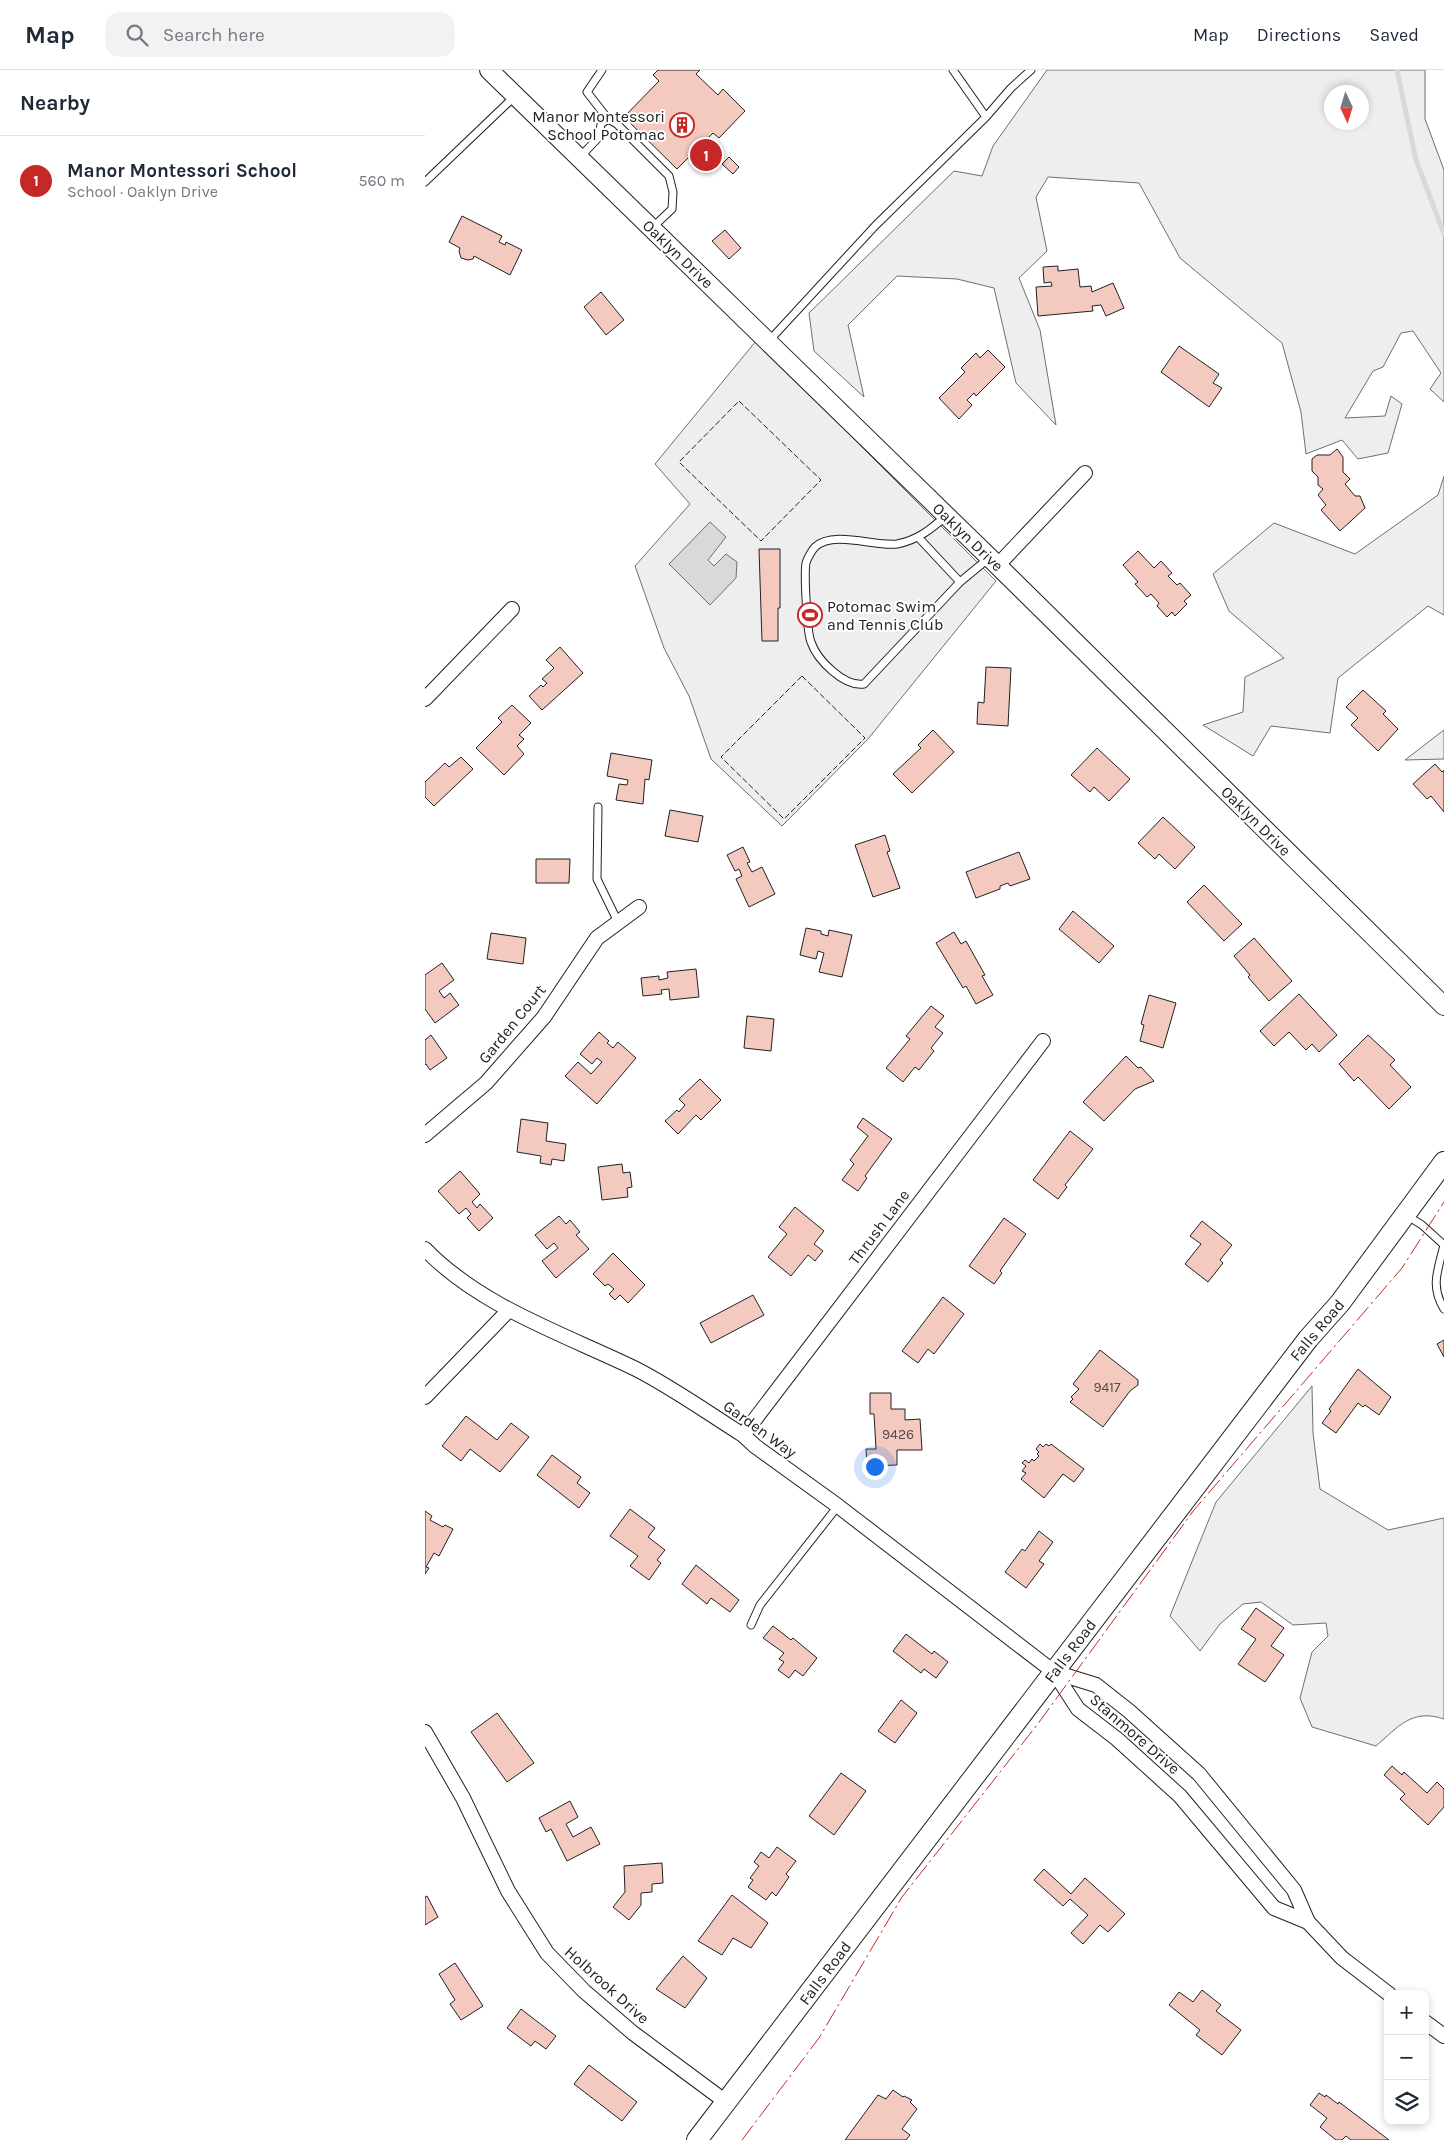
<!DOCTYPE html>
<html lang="en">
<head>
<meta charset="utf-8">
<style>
  body { margin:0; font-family:Karla,sans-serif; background:#f2f2f3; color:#1f2937 }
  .controls { position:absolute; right:15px; bottom:15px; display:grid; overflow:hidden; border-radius:10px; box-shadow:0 2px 8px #0003 }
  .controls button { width:45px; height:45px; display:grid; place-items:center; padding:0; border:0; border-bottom:1px solid #e0e1e3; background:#fff; color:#1f2937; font:25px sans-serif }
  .compass { position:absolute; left:899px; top:15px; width:45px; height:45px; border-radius:50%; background:#fff; box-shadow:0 2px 8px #0003; rotate:176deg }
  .you { position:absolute; left:449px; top:1396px; width:18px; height:18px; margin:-12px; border:4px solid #fff; border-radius:50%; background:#1a73e8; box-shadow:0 0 0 8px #1a73e833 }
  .badge { display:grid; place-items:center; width:32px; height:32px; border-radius:50%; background:#c62828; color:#fff; font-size:16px; font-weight:700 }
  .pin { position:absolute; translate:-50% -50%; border:2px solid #fff; box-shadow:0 1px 5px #0006 }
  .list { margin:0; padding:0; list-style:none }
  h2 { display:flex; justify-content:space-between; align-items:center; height:65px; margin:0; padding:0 20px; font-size:21px }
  h2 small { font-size:16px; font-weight:400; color:#747a83 }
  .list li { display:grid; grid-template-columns:32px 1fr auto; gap:15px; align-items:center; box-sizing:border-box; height:90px; padding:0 20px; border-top:1px solid #e0e1e3 }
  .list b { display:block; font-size:19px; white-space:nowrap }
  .list p { margin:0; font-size:16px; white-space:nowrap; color:#747a83 }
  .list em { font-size:16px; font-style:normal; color:#747a83 }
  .icon { flex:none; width:28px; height:28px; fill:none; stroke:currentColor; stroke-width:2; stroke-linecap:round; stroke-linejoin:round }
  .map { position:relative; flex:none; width:1019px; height:2070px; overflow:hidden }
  header { display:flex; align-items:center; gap:30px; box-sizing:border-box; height:70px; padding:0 25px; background:#fff; border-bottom:1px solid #e0e1e3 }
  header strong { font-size:24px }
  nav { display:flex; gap:28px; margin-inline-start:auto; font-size:18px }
  .search { width:350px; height:45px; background:#f2f2f3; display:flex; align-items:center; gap:12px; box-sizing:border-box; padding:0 18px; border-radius:15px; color:#747a83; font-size:19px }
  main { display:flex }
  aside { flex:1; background:#fff }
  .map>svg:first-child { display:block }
</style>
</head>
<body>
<header>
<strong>Map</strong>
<div class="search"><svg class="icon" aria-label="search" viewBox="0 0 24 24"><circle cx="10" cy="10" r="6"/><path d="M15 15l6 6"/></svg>Search here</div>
<nav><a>Map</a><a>Directions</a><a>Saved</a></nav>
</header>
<main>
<aside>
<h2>Nearby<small></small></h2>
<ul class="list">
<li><span class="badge">1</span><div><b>Manor Montessori School</b><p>School · Oaklyn Drive</p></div><em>560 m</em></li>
</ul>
</aside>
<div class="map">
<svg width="1019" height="2070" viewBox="0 0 1019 2070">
  <rect width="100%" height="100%" fill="#fff"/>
  <!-- green -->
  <path fill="#eee" stroke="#6f6f6f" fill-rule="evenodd" d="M 622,0 L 1000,0 L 1000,49 L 1019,100 L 1019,332 L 1005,319 L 1016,303 L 988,261 L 976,263 L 958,297 L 948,301 L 920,348 L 960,346 L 966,326 L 977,334 L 963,383 L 933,389 L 917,370 L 881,384 L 876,342 L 857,273 L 755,188 L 714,113 L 623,107 L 611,127 L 622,181 L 594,208 L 615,260 L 631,355 L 591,313 L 569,218 L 532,209 L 472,206 L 423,255 L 439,327 L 389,281 L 384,243 L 529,101 L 557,106 L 568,76 ZM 906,22 L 936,22 L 936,52 L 906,52 Z
    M 331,271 L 571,511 L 443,669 L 357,756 L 286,689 L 264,626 L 239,578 L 210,496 L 265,434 L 230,394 Z
    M 1019,406 L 1019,545 L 1003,536 L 913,608 L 905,663 L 846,656 L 828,686 L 778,655 L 818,642 L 820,607 L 859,588 L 804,541 L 788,504 L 849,453 L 930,484 L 1013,425 Z
    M 1019,660 L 1019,689 L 980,690 Z
    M 887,1316 L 888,1363 L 895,1419 L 963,1460 L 1019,1448 L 1019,1649 C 987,1638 973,1657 951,1676 L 887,1657 L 875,1628 L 887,1582 L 903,1566 L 901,1553 L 868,1555 L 836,1532 L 818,1534 L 795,1554 L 775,1581 L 745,1546 L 791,1432 Z"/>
  <!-- water -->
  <path fill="#d9d9d9" stroke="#6f6f6f" d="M 285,452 L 301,467 L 283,490 L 289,496 L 301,484 L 312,492 L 311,508 L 285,535 L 244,494 Z"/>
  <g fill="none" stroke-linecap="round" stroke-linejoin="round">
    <!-- stream -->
    <path stroke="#d9d9d9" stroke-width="5" d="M 972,0 L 991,90 L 1019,164"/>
  </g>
  <!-- building -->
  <path fill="#f3c9c0" stroke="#222" d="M 233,0 L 275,0 L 271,4 L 293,25 L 298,19 L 320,41 L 294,68 L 288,63 L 252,99 L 199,47 L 234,11 L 228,5 Z
    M 304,87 L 314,97 L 308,104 L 297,94 Z
    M 37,146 L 77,166 L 74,172 L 80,175 L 81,172 L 97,180 L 85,205 L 49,186 L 48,189 L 43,190 L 36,188 L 34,181 L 35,178 L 24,172 Z
    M 300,160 L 316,178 L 304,189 L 287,171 Z
    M 633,196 L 633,201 L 653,199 L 655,217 L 666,216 L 667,222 L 688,213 L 699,238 L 681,246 L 676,235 L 667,236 L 668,241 L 613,246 L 611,217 L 627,216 L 626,212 L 619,213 L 618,197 Z
    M 176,222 L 199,250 L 181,265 L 159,237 Z
    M 754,276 L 794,304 L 788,313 L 797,318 L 784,337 L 736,302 Z
    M 563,280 L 580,297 L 551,326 L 549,323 L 542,330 L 547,335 L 534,349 L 514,328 L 540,302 L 536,298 L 551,283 L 555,288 Z
    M 912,379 L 918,387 L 918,402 L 925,409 L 920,414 L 930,426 L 935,426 L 940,438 L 915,461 L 896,440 L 901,435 L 893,425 L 898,419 L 893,415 L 893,407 L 887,401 L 887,389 L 892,385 L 905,385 Z
    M 334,479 L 355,479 L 355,538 L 353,538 L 353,571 L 337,571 Z
    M 713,481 L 729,498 L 736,491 L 747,503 L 743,506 L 752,515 L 755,513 L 766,525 L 759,531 L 762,534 L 750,546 L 747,542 L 742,547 L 732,536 L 734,533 L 726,524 L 722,527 L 710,514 L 713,512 L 698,495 Z
    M 135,577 L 158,603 L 117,640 L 104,626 L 116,615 L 118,617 L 122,613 L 117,609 L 129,598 L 121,590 Z
    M 561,597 L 586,598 L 583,656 L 552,654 L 553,632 L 559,633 Z
    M 938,620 L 961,641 L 958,644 L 973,659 L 953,681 L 926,655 L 933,648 L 921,637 Z
    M 87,635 L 106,653 L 94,665 L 99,669 L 92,676 L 99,684 L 79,705 L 51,678 L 77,652 L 73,648 Z
    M 508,660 L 529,682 L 487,723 L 468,704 L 496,678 L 493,675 Z
    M 672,678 L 705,709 L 684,731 L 669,717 L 665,722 L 646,705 Z
    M 186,683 L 227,690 L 224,710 L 220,709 L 218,734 L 191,730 L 194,714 L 202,715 L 203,710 L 182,706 Z
    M 36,687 L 48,699 L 9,736 L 0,727 L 0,712 L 20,693 L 24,697 Z
    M 1010,694 L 1017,702 L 1019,700 L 1019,742 L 1006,726 L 1002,729 L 988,714 Z
    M 245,740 L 278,746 L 273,772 L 240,766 Z
    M 738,747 L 770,777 L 750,799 L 734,784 L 730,789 L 713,773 Z
    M 460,765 L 465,781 L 462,782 L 475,818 L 448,827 L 430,775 Z
    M 318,777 L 325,792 L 322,793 L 327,802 L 337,797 L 350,824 L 324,837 L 311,809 L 317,806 L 314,799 L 310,801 L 302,785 Z
    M 594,782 L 605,809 L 585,816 L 583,813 L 575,816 L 575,819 L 551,828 L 541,802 Z
    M 111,789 L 145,789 L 144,813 L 111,813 Z
    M 779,815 L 817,854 L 799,871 L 762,832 Z
    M 648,841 L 689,876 L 674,893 L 634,859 Z
    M 381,858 L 396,861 L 396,864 L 403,866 L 404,860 L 427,865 L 417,907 L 394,902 L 399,883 L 393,881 L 391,889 L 375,885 Z
    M 529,862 L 536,874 L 541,871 L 560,905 L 557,906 L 568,925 L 551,934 L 541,916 L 538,918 L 511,873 Z
    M 66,863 L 101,868 L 98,894 L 62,889 Z
    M 829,868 L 867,911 L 844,931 L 823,907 L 825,905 L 809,886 Z
    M 17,893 L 29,910 L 14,921 L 19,928 L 25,923 L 34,935 L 10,953 L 0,939 L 0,905 Z
    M 271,899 L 274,927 L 245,930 L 244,919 L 236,920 L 237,924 L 218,926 L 216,908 L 234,906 L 234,910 L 243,908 L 242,902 Z
    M 874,924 L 912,965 L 894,982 L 887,974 L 881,980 L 864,962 L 849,976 L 835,961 Z
    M 724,925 L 751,933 L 738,978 L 715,971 L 719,955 L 716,954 Z
    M 506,936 L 519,946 L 510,957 L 518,963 L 506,978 L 509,981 L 494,1000 L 490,997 L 478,1012 L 461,998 L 485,969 L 481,966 Z
    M 322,946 L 349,949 L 346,981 L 319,978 Z
    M 174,962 L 184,971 L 182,973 L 188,978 L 193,972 L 211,988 L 172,1034 L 140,1006 L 153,992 L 166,1004 L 177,992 L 172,988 L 167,994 L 155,984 Z
    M 6,965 L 22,988 L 5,1000 L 1,994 L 0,995 L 0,970 Z
    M 943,965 L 970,990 L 965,995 L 986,1017 L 964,1039 L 933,1007 L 929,1011 L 914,994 Z
    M 701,986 L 713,998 L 716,997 L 729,1011 L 710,1019 L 679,1051 L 658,1032 Z
    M 275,1009 L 296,1030 L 276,1050 L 271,1045 L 253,1064 L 240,1051 L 252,1040 L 254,1042 L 260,1035 L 254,1029 Z
    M 438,1048 L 467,1069 L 440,1106 L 442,1108 L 433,1121 L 417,1110 L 429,1094 L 425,1090 L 443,1066 L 432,1057 Z
    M 96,1049 L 123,1053 L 121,1071 L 141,1074 L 139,1091 L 127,1089 L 126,1095 L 115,1093 L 116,1086 L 92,1082 Z
    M 645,1061 L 668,1079 L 640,1115 L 642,1117 L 633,1129 L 608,1110 Z
    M 197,1094 L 198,1103 L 205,1102 L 207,1117 L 202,1118 L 203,1127 L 177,1130 L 173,1097 Z
    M 35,1101 L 55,1124 L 47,1132 L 52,1138 L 55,1134 L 68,1148 L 54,1161 L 42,1148 L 46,1144 L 41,1138 L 34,1144 L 13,1121 Z
    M 370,1137 L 399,1161 L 389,1174 L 398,1181 L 390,1191 L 383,1185 L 366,1206 L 343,1187 L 362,1164 L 354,1157 Z
    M 134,1146 L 141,1154 L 145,1150 L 155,1162 L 151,1165 L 164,1179 L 131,1208 L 117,1191 L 133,1178 L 129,1173 L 122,1179 L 110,1165 Z
    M 579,1148 L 601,1164 L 575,1201 L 577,1203 L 569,1214 L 544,1196 Z
    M 777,1151 L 807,1175 L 795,1190 L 798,1193 L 783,1212 L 760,1194 L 776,1174 L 765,1166 Z
    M 188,1183 L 220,1215 L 203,1233 L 195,1225 L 190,1230 L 184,1224 L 189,1219 L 183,1214 L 180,1216 L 168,1204 Z
    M 328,1225 L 339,1245 L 286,1273 L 275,1253 Z
    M 518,1227 L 539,1244 L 509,1284 L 503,1279 L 493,1293 L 477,1281 Z
    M 1019,1270 L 1019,1287 L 1012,1274 Z
    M 675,1280 L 713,1310 L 713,1315 L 705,1321 L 678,1357 L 645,1332 L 648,1329 L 646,1327 L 654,1319 L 648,1314 Z
    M 933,1299 L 966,1327 L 954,1345 L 940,1335 L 938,1337 L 933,1333 L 911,1363 L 897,1353 L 906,1341 L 904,1339 Z
    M 445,1323 L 466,1323 L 466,1339 L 480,1339 L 480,1350 L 495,1349 L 497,1380 L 472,1380 L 472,1395 L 442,1396 L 441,1379 L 451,1379 L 449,1344 L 445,1344 Z
    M 41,1346 L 72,1370 L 86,1353 L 104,1367 L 75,1402 L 45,1379 L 36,1391 L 17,1376 Z
    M 615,1374 L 618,1377 L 621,1374 L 624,1376 L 626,1374 L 659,1399 L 649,1412 L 638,1404 L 619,1428 L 596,1409 L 601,1403 L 597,1401 L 601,1396 L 597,1393 L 600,1390 L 604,1393 L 607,1389 L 609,1391 L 614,1386 L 612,1384 L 614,1382 L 611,1379 Z
    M 127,1385 L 156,1407 L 152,1413 L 165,1423 L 154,1438 L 112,1405 Z
    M 205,1439 L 230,1458 L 223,1467 L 240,1480 L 232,1490 L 236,1493 L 224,1510 L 205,1496 L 213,1486 L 185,1466 Z
    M 0,1441 L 7,1446 L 5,1450 L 18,1457 L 20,1455 L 28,1459 L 14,1486 L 9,1483 L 1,1497 L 4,1498 L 0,1504 Z
    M 614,1461 L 628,1472 L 614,1491 L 619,1494 L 601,1518 L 580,1502 L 597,1479 L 600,1481 Z
    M 271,1495 L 314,1530 L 305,1542 L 286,1528 L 282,1534 L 257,1514 Z
    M 831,1538 L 859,1558 L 846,1576 L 859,1585 L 840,1612 L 813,1594 L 831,1569 L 816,1559 Z
    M 348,1556 L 366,1570 L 368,1568 L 392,1588 L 378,1606 L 370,1600 L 364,1608 L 353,1600 L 359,1592 L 354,1589 L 359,1583 L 338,1568 Z
    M 481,1564 L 507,1584 L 509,1581 L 523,1592 L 511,1608 L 499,1599 L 496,1603 L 468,1581 Z
    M 476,1630 L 492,1643 L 470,1673 L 453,1661 Z
    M 72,1643 L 109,1693 L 82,1712 L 46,1662 Z
    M 967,1696 L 977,1705 L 979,1702 L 1002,1723 L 1012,1712 L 1019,1719 L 1019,1737 L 1003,1755 L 975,1729 L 980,1724 L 959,1705 Z
    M 416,1703 L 441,1721 L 409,1765 L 384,1746 Z
    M 145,1731 L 153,1747 L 141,1754 L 148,1767 L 166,1757 L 175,1774 L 142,1791 L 126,1759 L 121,1762 L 114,1748 Z
    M 352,1777 L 371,1791 L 361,1804 L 364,1807 L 351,1826 L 347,1822 L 341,1830 L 323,1817 L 328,1810 L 325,1808 L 334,1796 L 329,1792 L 336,1782 L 344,1788 Z
    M 237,1793 L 238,1813 L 227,1814 L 227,1822 L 216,1823 L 216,1835 L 204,1850 L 188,1837 L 200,1822 L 199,1796 Z
    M 619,1799 L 646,1824 L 660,1808 L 700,1844 L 683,1862 L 675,1855 L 658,1874 L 646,1863 L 663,1845 L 645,1829 L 638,1836 L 609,1810 Z
    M 307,1825 L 343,1853 L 326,1878 L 308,1868 L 297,1885 L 273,1871 Z
    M 2,1826 L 13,1847 L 0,1855 L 0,1827 Z
    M 258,1886 L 282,1908 L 260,1938 L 231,1919 Z
    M 30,1893 L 58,1936 L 36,1950 L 25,1934 L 30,1930 L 14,1904 Z
    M 777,1920 L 796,1935 L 791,1941 L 816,1960 L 797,1985 L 771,1965 L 775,1960 L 744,1935 L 754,1922 L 768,1932 Z
    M 96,1939 L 131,1966 L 121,1979 L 110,1971 L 106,1976 L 82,1958 Z
    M 164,1995 L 212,2032 L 197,2051 L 149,2014 Z
    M 468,2020 L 478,2027 L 479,2026 L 487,2030 L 485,2032 L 492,2039 L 477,2059 L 485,2065 L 481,2070 L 420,2070 L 453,2025 L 461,2029 Z
    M 894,2023 L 900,2027 L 901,2025 L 913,2034 L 914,2032 L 964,2070 L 926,2070 L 921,2066 L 917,2070 L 911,2070 L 895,2057 L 902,2048 L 885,2035 Z"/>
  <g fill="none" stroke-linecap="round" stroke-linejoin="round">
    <defs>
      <path id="service" d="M 177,0 L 162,22 L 183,49
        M 561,47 L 586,18 L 606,0
        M 155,87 L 174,67 L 176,54 L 183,49 L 192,54 L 244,106 L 248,122 L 247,139 L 227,158
        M 0,112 L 90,26
        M 343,272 L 450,156 L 561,47 L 528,0
        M 521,446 C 506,459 493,470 472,474 C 450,477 409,460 390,477 C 387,480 382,489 381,493 C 379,504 382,563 386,572 C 392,590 419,617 439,614 L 535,512 L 564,488
        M 493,467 L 535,512
        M 173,737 L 172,809 L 193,852
        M 981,1145 L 997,1155 L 1019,1175
        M 1019,1175 C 1013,1200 1005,1216 1019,1239
        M 326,1555 L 335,1535 L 413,1436"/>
      <path id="minor" d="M 572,496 L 660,403
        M 0,629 L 87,539
        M 0,1065 L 61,1013 L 119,947 L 172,868 L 214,837
        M 0,1179 C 56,1237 139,1264 211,1299 C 248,1318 283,1343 318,1365 L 330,1376 L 413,1436 L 629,1602 L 653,1639 L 692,1669 L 755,1726 L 849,1838 L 883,1852
        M 0,1327 L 84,1240
        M 318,1365 L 618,971
        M 629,1602 L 671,1615 L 704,1641 L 774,1704 L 869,1820 L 883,1852 L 917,1888 L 964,1924
        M 0,1662 L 38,1728 L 83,1821 L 122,1883 L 159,1921 L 208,1963 L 301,2032
        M 1000,1952 L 1019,1966"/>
      <path id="tertiary" d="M 64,0 L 565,488 L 1019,936"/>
      <path id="secondary" d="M 272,2070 L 883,1269 L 915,1233 L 1019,1092"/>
    </defs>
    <!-- service casing -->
    <use href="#service" stroke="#222" stroke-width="9"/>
    <!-- minor casing -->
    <use href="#minor" stroke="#222" stroke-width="16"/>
    <!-- tertiary casing -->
    <use href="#tertiary" stroke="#222" stroke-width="20"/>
    <!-- secondary casing -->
    <use href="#secondary" stroke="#222" stroke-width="22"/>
    <!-- service -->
    <use href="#service" stroke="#fff" stroke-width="7"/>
    <!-- minor -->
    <use href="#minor" stroke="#fff" stroke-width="14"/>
    <!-- tertiary -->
    <use href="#tertiary" stroke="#fff" stroke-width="18"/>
    <!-- secondary -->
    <use href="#secondary" stroke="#fff" stroke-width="20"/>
    <!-- fence -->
    <path stroke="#222" stroke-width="1" stroke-dasharray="6 2.5" stroke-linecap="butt" d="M 314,331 L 396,410 L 336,471 L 254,392 Z
      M 377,606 L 440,668 L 359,749 L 296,687 Z"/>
    <!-- power -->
    <path stroke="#c62828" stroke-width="1" stroke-dasharray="18 4 2.5 4" stroke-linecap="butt" d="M 317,2070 L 394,1968 L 477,1827 L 612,1655 L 769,1440 L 977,1198 L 1019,1132"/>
  </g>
  <!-- icons -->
  <defs>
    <symbol id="building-ring" viewBox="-11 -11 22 22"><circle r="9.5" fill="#fff" stroke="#c62828" stroke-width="1.5"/><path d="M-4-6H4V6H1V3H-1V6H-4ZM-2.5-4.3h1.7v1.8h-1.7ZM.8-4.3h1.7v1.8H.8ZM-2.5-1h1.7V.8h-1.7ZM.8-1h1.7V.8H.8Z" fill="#c62828"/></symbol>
    <symbol id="stadium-ring" viewBox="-11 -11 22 22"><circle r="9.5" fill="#fff" stroke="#c62828" stroke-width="1.5"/><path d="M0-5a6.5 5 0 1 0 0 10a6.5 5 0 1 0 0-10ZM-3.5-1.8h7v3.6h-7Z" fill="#c62828"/></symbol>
  </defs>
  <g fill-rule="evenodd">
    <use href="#building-ring" x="243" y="41" width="28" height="28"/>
    <use href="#stadium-ring" x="371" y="531" width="28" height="28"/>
  </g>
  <g text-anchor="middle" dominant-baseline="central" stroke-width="4" stroke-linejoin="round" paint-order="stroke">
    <!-- number labels -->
    <g font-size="14" fill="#564c4a">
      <text x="682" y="1317">9417</text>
      <text x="473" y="1364">9426</text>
    </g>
    <!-- poi labels -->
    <g font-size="16" fill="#222" stroke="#fff" text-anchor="end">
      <text x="240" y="46">Manor Montessori<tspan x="240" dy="18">School Potomac</tspan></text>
      <text x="402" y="536" text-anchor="start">Potomac Swim<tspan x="402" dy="18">and Tennis Club</tspan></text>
    </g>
    <!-- street labels -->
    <g font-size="16" fill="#222" stroke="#fff">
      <text transform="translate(253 184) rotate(44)">Oaklyn Drive</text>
      <text transform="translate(543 467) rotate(44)">Oaklyn Drive</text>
      <text transform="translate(831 751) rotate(45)">Oaklyn Drive</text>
      <text transform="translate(87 954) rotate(-51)">Garden Court</text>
      <text transform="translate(454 1157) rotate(-53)">Thrush Lane</text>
      <text transform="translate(892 1260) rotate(-50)">Falls Road</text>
      <text transform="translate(335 1359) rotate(36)">Garden Way</text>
      <text transform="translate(645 1581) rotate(-53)">Falls Road</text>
      <text transform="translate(710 1664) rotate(41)">Stanmore Drive</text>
      <text transform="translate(400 1903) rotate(-53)">Falls Road</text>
      <text transform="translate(182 1915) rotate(42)">Holbrook Drive</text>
    </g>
  </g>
</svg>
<div class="controls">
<button>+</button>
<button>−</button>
<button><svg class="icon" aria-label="layers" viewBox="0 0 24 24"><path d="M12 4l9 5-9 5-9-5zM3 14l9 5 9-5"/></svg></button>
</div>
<svg class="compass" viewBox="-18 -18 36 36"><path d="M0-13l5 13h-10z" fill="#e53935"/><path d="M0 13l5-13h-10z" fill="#747a83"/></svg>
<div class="you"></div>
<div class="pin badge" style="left:281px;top:85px">1</div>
</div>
</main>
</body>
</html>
